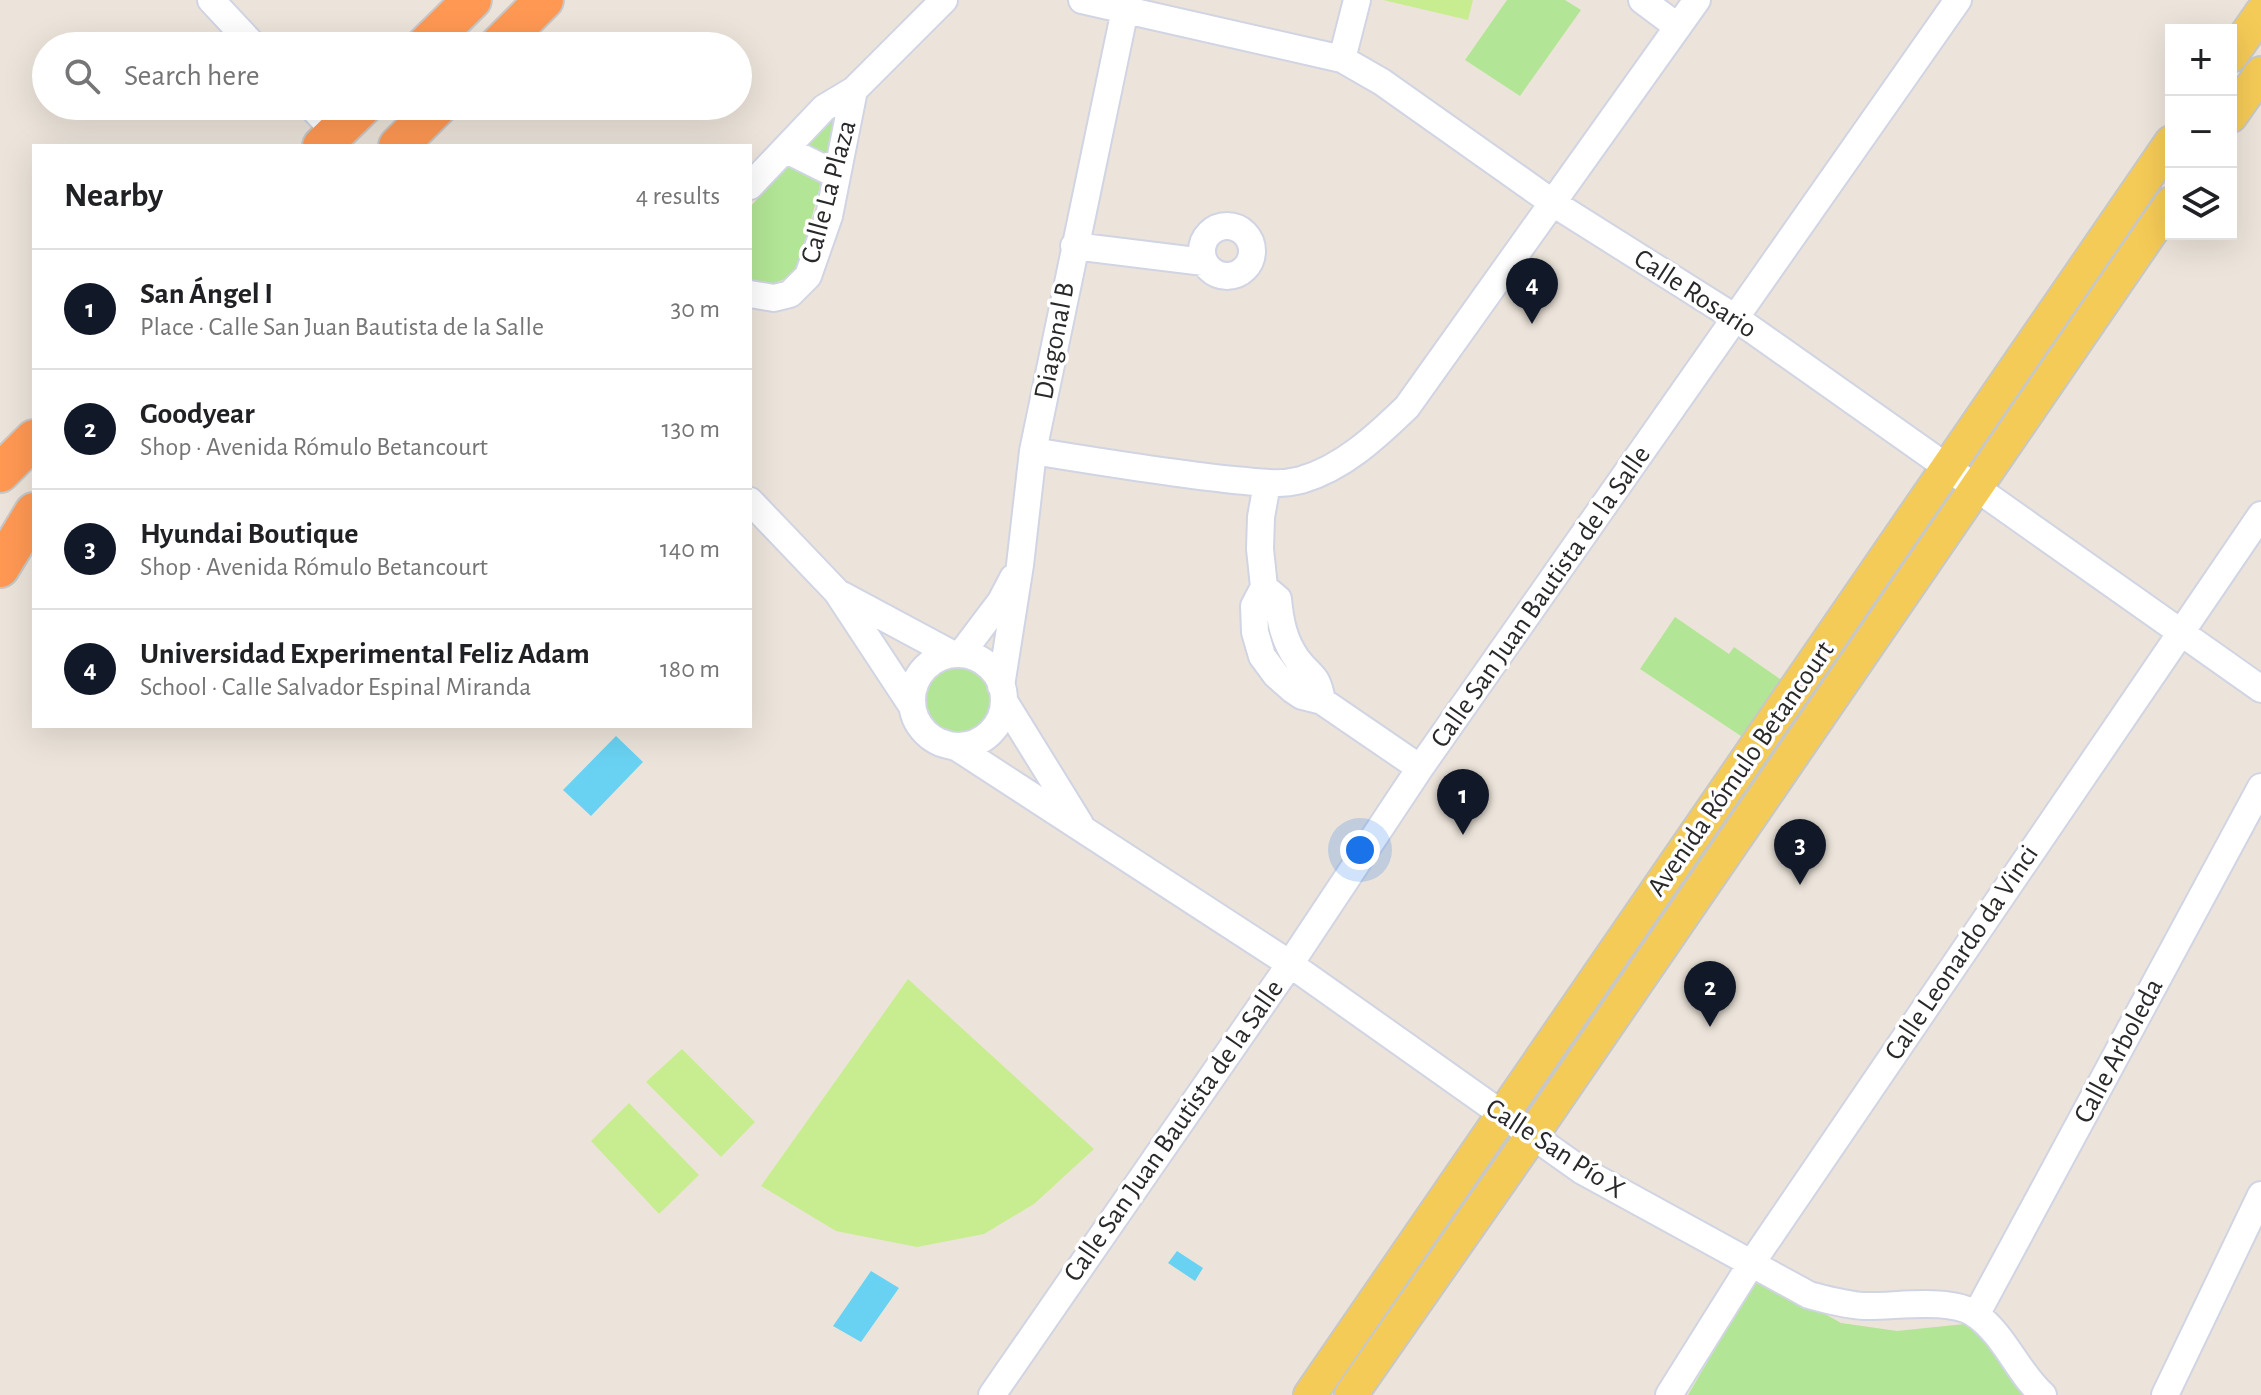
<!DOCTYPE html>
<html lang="en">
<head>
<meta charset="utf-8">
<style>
  body { margin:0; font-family:"Alegreya Sans",sans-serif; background:#f6f6f6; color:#202124 }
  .controls { position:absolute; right:24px; top:24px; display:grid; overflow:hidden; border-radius:0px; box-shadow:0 8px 32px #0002 }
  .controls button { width:72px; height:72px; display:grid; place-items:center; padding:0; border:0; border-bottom:2px solid #e0e0e0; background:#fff; color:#202124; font:40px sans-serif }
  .you { position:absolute; left:1360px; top:850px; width:28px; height:28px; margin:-20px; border:6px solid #fff; border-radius:50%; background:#1a73e8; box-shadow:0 0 0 12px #1a73e833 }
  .badge { display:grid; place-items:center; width:52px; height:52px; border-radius:50%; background:#111827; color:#fff; font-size:26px; font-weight:700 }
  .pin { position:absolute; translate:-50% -66px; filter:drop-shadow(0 2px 4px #0008) }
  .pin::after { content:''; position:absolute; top:42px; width:28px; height:24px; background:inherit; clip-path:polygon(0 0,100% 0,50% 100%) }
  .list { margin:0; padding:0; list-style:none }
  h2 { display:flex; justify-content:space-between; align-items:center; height:104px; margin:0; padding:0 32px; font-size:34px }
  h2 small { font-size:26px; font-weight:400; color:#757577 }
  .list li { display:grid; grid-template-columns:52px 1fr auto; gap:24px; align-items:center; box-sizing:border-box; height:120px; padding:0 32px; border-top:2px solid #e0e0e0 }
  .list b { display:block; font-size:30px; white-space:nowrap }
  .list p { margin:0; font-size:26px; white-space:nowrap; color:#757577 }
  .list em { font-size:26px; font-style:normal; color:#757577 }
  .icon { flex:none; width:44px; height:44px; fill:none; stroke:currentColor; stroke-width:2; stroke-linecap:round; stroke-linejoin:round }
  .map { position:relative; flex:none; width:2261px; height:1395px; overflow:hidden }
  .search { position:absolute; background:#fff; box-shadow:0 8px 32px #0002; left:32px; top:32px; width:720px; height:88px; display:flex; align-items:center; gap:20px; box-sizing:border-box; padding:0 28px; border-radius:44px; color:#757577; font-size:30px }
  .panel { position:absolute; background:#fff; box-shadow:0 8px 32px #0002; left:32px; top:144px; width:720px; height:584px; border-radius:0px }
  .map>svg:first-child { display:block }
</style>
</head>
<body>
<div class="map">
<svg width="2261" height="1395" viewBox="0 0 2261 1395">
  <rect width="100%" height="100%" fill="#ece4da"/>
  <!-- green -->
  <path fill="#b2e595" d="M 1507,0 L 1565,0 L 1581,10 L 1520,96 L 1465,60 Z
    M 840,109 L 797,274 L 760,289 L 750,284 L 750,207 Z
    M 1675,617 L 1729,654 L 1734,647 L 1783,681 L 1744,738 L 1640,669 Z
    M924 699a35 35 0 1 1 70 0a35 35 0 1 1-70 0Z
    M 1758,1276 L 1841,1323 L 1897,1331 L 1974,1323 L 2033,1395 L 1688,1395 Z"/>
  <!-- pitch -->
  <path fill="#c8ed90" d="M 1383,0 L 1473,0 L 1468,20 Z
    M 908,979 L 1094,1149 L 1034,1204 L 984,1234 L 917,1247 L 836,1231 L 761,1186 Z
    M 682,1049 L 755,1122 L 721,1157 L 646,1082 Z
    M 629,1103 L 699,1175 L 659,1214 L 591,1141 Z"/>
  <!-- water -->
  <path fill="#69d2f2" d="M 616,736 L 643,762 L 591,816 L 563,790 Z
    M 1177,1251 L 1203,1268 L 1195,1281 L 1168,1263 Z
    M 871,1271 L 899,1288 L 861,1342 L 833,1326 Z"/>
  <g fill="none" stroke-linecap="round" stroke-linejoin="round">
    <defs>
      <path id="minor" d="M 211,0 L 254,46
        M 1082,0 L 1342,59 L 1382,82 L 1553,203 L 1737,319 L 2261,689
        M 1642,0 L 1678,27
        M 1342,59 L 1357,0
        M 311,106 L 336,133
        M 785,149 L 837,175
        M 750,186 L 824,108 L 854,90 L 944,0
        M1202 251a25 25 0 1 1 50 0a25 25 0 1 1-50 0Z
        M 1074,246 L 1204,262
        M 750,294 L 774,298 L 790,294 L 808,276 L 829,216 L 854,90
        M 1033,451 C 1100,462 1167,473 1234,480 C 1258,482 1278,486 1301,480 C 1343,468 1377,436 1407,407 L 1697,0
        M 1267,484 L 1261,517 L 1260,549 L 1264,587 L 1254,606 L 1255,632 L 1262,656 L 1276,675 L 1293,690 L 1302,696 L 1322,701 L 1420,768
        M 750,501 L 837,592 L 912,706
        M 1264,587 L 1278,599 C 1280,621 1284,641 1297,659 C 1312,679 1317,673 1322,701
        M 842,595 L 952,654
        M 961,654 L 1001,601 L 1013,578
        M912 700a46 46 0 1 1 92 0a46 46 0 1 1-92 0Z
        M 1001,686 L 1020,565 L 1033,451 L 1127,0
        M 1004,701 L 1080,824
        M 937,741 L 958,748 L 1290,964 L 1581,1170 L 1809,1295 C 1828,1300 1845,1305 1864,1306 C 1895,1307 1950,1297 1975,1314 C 2005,1335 2017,1372 2043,1395
        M 1976,1315 L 2261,787
        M 992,1395 L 1290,964 L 1420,768 L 1958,0
        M 1669,1395 L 1751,1264 L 2261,515
        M 2165,1395 L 2261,1195"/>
      <path id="major" d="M 2231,56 L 2261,13
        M 2231,116 L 2261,73
        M 1310,1395 L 2171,142
        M 1351,1395 L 1531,1137 L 2171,203"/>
      <path id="highway" d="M 425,46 L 472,0
        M 498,46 L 544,0
        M 322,146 L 363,106
        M 398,146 L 438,106
        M 0,473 L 34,439
        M 0,568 L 34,512"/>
    </defs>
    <!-- minor casing -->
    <use href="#minor" stroke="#d0d4e3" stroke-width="30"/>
    <!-- major casing -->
    <use href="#major" stroke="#c7c7c7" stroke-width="36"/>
    <!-- highway casing -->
    <use href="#highway" stroke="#c7c7c7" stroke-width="42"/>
    <!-- minor -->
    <use href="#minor" stroke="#fff" stroke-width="26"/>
    <!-- major -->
    <use href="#major" stroke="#f5cb57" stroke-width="32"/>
    <!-- highway -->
    <use href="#highway" stroke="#ff9853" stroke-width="38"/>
  </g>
  <g text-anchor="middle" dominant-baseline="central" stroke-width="7" stroke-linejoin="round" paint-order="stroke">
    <!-- street labels -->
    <g font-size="28" fill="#292929" stroke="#fff">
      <text transform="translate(829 192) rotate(-75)">Calle La Plaza</text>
      <text transform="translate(1695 294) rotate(33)">Calle Rosario</text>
      <text transform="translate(1055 341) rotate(-79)">Diagonal B</text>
      <text transform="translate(1541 597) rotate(-55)">Calle San Juan Bautista de la Salle</text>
      <text transform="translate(1741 769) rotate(-55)">Avenida Rómulo Betancourt</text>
      <text transform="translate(1962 953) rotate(-56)">Calle Leonardo da Vinci</text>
      <text transform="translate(2119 1051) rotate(-62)">Calle Arboleda</text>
      <text transform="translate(1174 1131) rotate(-55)">Calle San Juan Bautista de la Salle</text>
      <text transform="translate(1555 1149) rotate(33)">Calle San Pío X</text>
    </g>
  </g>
</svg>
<div class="controls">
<button>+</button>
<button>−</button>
<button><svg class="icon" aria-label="layers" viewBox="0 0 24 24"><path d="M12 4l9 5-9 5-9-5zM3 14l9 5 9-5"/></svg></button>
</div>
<div class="you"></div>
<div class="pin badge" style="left:1463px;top:835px">1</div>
<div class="pin badge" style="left:1710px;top:1027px">2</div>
<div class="pin badge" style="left:1800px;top:885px">3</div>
<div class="pin badge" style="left:1532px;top:324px">4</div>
<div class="search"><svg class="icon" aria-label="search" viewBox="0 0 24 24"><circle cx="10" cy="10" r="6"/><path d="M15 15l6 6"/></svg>Search here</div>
<section class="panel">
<h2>Nearby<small>4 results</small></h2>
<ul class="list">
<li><span class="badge">1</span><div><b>San Ángel I</b><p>Place · Calle San Juan Bautista de la Salle</p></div><em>30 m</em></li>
<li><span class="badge">2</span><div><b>Goodyear</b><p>Shop · Avenida Rómulo Betancourt</p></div><em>130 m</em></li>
<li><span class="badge">3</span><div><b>Hyundai Boutique</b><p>Shop · Avenida Rómulo Betancourt</p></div><em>140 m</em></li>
<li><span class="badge">4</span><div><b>Universidad Experimental Feliz Adam</b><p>School · Calle Salvador Espinal Miranda</p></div><em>180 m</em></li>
</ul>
</section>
</div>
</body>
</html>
